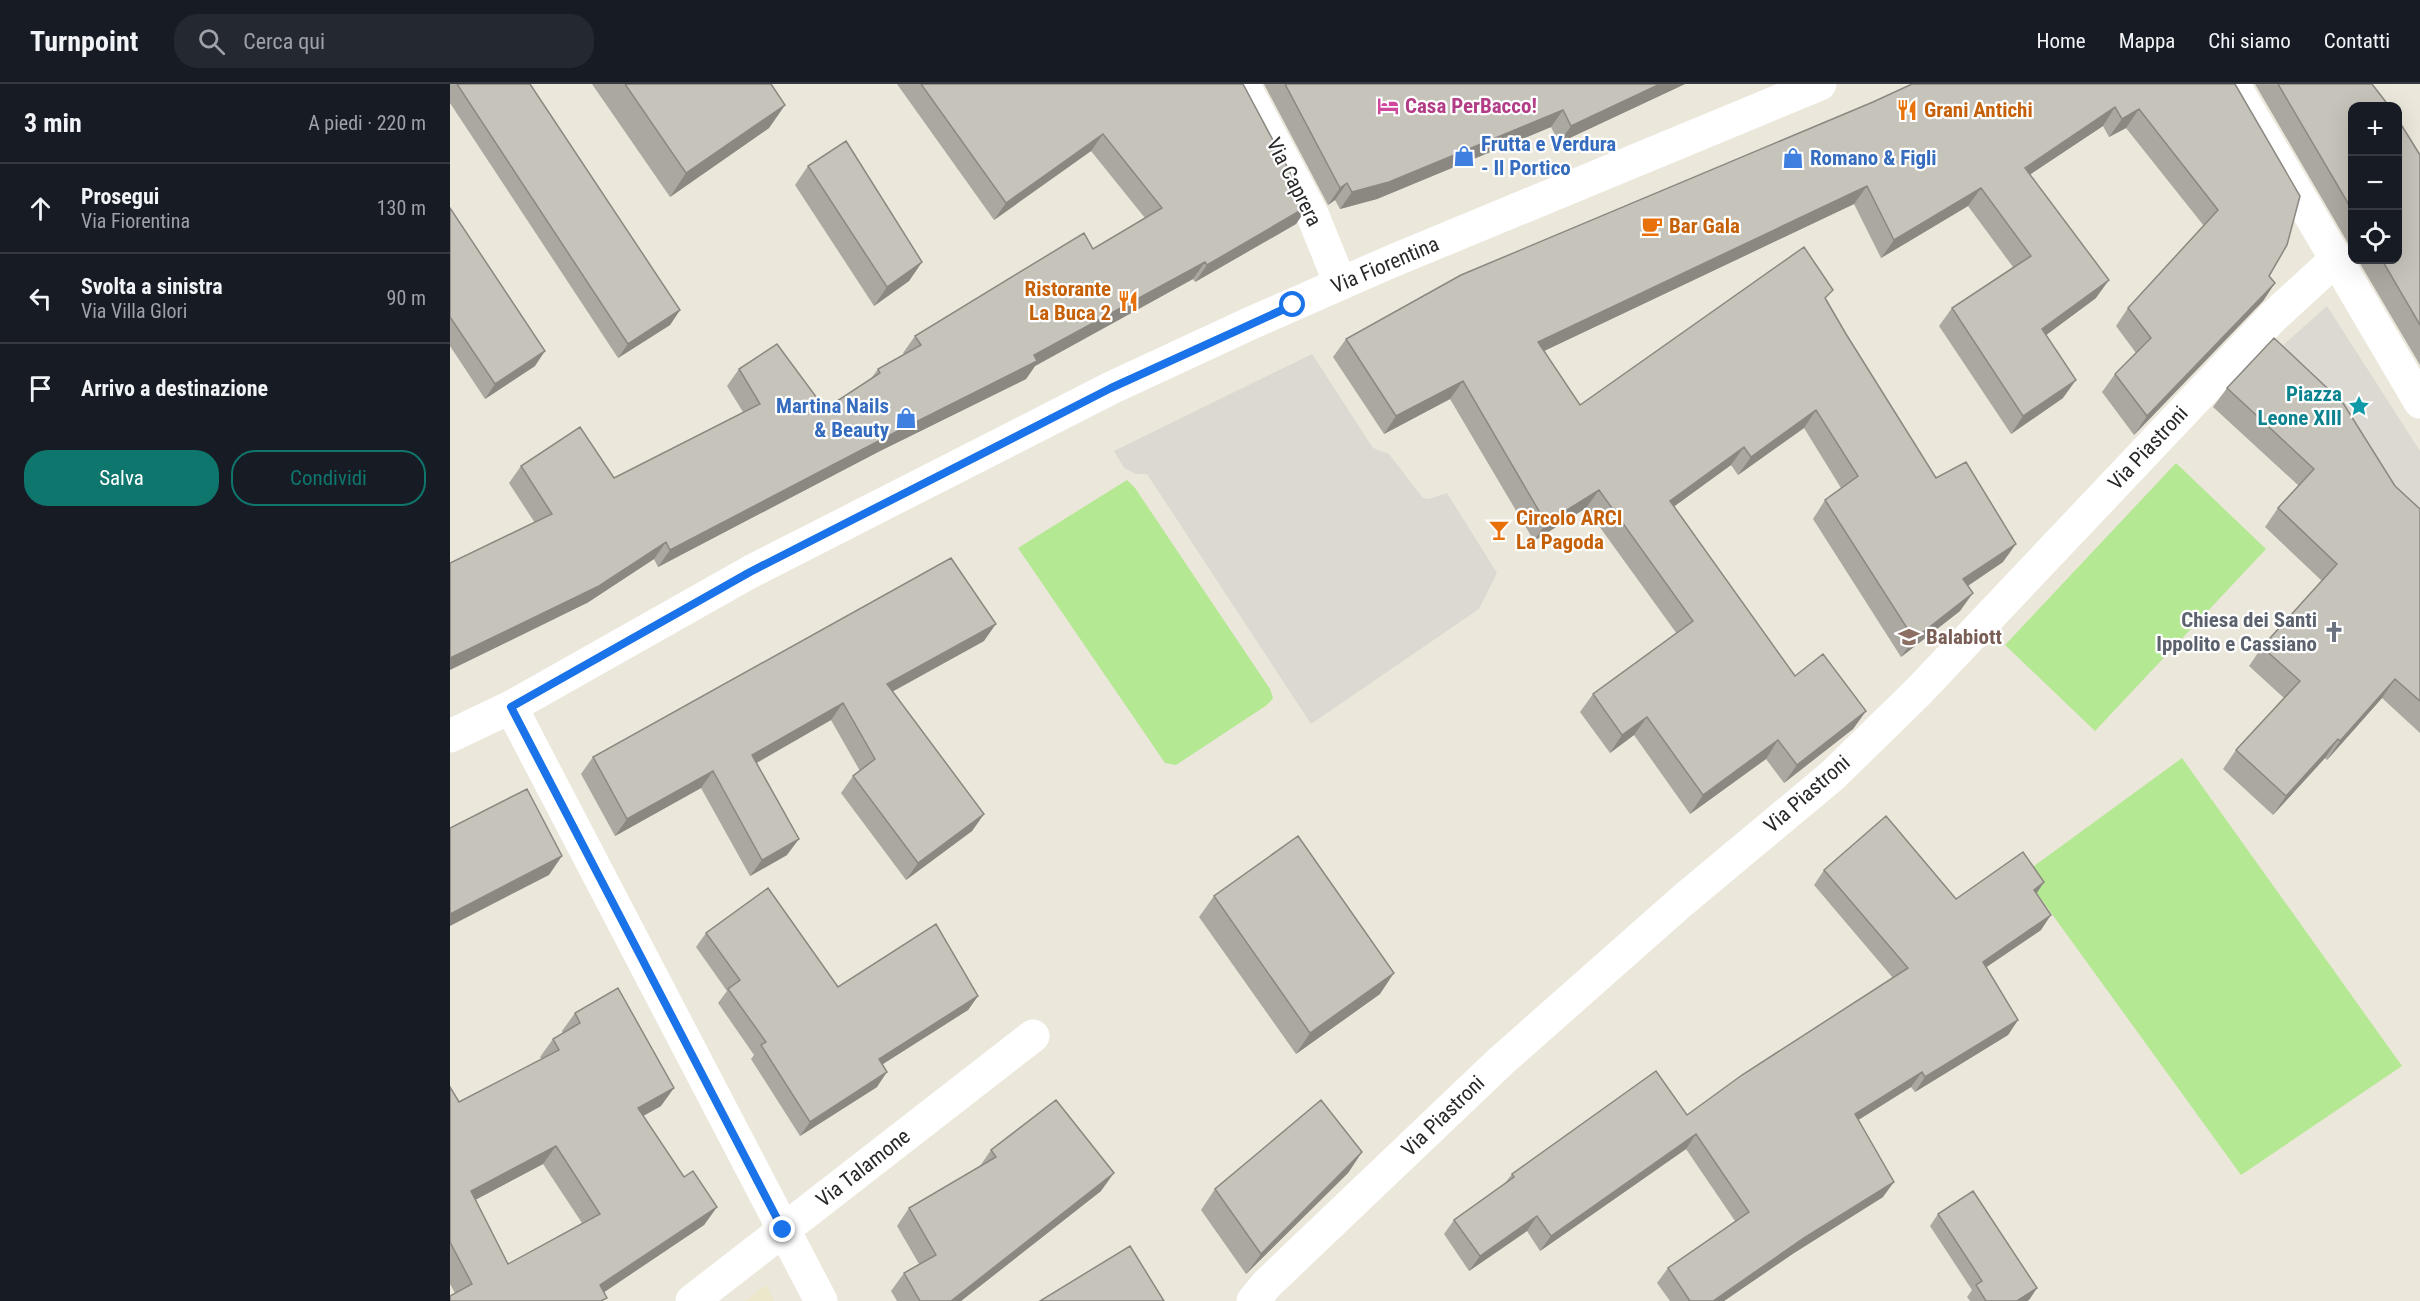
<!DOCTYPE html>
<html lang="it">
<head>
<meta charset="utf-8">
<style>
  body { margin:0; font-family:"Roboto Condensed",sans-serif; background:#242831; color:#f1f3f6 }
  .controls { position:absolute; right:18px; top:18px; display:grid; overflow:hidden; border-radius:12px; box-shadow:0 6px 24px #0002 }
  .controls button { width:54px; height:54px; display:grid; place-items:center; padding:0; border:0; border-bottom:2px solid #363941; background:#171b24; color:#f1f3f6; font:30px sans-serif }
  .stop { position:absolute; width:18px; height:18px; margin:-14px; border:4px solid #1a73e8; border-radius:50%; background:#fff }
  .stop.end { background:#1a73e8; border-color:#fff; box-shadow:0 2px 6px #0008 }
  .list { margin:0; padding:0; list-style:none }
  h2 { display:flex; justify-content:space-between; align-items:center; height:78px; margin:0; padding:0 24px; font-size:26px }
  h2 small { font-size:20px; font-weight:400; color:#9ea1a6 }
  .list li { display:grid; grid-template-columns:39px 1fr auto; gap:18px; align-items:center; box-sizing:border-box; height:90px; padding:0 24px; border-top:2px solid #363941 }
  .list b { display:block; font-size:22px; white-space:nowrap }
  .list p { margin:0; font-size:20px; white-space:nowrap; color:#9ea1a6 }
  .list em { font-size:20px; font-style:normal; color:#9ea1a6 }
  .actions { display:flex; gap:12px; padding:18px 24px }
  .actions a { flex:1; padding:14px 0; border:2px solid #0f766e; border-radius:24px; text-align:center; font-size:21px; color:#0f766e }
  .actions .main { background:#0f766e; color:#fff }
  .icon { flex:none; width:33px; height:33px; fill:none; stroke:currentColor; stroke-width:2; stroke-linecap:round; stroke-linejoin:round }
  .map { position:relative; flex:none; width:1970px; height:1217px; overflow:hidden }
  header { display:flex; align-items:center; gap:36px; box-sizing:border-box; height:84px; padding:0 30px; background:#171b24; border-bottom:2px solid #363941 }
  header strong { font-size:28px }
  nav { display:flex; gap:33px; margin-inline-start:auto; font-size:21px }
  .search { width:420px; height:54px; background:#242831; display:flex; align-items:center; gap:15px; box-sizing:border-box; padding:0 21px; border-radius:24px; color:#9ea1a6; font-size:22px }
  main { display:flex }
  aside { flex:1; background:#171b24 }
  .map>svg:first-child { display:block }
</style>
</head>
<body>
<header>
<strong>Turnpoint</strong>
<div class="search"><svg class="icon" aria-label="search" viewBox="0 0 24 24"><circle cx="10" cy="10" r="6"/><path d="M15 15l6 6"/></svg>Cerca qui</div>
<nav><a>Home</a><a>Mappa</a><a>Chi siamo</a><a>Contatti</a></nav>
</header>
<main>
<aside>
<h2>3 min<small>A piedi · 220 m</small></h2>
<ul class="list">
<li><svg class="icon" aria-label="ahead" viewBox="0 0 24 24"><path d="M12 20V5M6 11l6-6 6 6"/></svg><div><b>Prosegui</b><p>Via Fiorentina</p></div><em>130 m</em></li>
<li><svg class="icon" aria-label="left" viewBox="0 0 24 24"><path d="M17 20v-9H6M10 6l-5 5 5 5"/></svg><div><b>Svolta a sinistra</b><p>Via Villa Glori</p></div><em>90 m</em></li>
<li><svg class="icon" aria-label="arrive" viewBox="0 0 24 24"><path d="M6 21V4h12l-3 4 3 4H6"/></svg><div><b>Arrivo a destinazione</b></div></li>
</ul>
<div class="actions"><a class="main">Salva</a><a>Condividi</a></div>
</aside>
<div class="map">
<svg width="1970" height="1217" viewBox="0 0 1970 1217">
  <rect width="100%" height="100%" fill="#ebe7da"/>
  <!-- education -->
  <path fill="#ece7ca" d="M 316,1201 L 324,1217 L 295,1217 Z"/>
  <!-- pitch -->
  <path fill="#b4e893" d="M 1726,379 L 1816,465 L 1645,647 L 1555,561 Z
    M 677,396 L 685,404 L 820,605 L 823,614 L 817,621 L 726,681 L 715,679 L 568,464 Z
    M 1732,674 L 1952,982 L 1791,1091 L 1573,790 Z"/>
  <!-- plaza -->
  <path fill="#dbd9d1" d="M 1877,222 L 1970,367 L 1970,444 L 1822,271 Z
    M 862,270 L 923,364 L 939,370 L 973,414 L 979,415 L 997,409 L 1047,489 L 1029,525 L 861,640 L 697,390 L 686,390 L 674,384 L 664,367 Z"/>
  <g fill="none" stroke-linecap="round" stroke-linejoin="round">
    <!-- minor -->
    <path stroke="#fff" stroke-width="33" d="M 793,0 L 863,132 L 890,199
      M 1783,0 L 1970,318
      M 61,623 L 371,1217
      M 0,652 L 61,623 L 300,488 L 661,304 L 801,239 L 940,178 L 1370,0
      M 242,1217 L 583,952
      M 803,1217 L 817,1200 L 1051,977 L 1232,817 L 1383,691 L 1469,607 L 1823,233 L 1885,176"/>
  </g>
  <!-- wall -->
  <path fill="#aaa8a0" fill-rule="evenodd" d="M 0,0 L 80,0 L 230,226 L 220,241 L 168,274 L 0,19 Z
    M 142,0 L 321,0 L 335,21 L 319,44 L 220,113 Z
    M 447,0 L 793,0 L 858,122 L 846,140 L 745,198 L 743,195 L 585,282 L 576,295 L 430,367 L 208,483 L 204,475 L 137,519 L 59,399 L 71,382 L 164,394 L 293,328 L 277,302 L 289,285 L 375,325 L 420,296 L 428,285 L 454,270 L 453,269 L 465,252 L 643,165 L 695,134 L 641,67 L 544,136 Z
    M 814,0 L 1235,0 L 1109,59 L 1101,43 L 927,115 L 890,125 L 885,116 L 878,121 Z
    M 1785,0 L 1819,192 L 1825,199 L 1813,217 L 1684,351 L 1652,308 L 1665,290 L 1686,269 L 1666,242 L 1678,224 L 1754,142 L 1676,44 L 1659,53 L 1653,42 L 1580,90 L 1646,214 L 1596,251 L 1613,314 L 1561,350 L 1489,242 L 1502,224 L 1563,183 L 1518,122 L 1431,174 L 1404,120 L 1094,267 L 1130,321 L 1377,216 L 1396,250 L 1486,394 L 1553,478 L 1518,502 L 1510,527 L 1451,573 L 1363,435 L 1375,416 L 1391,404 L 1354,344 L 1288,391 L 1281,381 L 1224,422 L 1345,592 L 1416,627 L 1403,645 L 1334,699 L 1316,675 L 1240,730 L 1184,651 L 1160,669 L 1130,628 L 1143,610 L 1227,550 L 1136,424 L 1084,457 L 1000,315 L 934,350 L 883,273 L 896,255 L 1423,18 Z
    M 1805,0 L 1922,0 L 1902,22 L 1902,166 Z
    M 1970,71 L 1970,281 L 1908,176 L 1947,176 Z
    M 358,82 L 472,178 L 459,197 L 424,222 L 345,101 Z
    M 0,124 L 85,282 L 35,315 L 0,262 Z
    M 1777,304 L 1945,402 L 1970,425 L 1970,649 L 1932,614 L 1877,676 L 1875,674 L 1823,731 L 1773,685 L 1786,666 L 1834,614 L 1799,582 L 1812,563 L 1872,497 L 1815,443 L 1828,424 L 1849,402 L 1763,323 Z
    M 534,557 L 442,608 L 534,730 L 522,747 L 456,796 L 391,709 L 403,692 L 410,687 L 381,636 L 307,679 L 337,771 L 300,792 L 251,704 L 165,752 L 131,690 L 143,673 Z
    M 1374,786 L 1506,815 L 1594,798 L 1587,809 L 1591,846 L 1536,883 L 1568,936 L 1558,951 L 1465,1008 L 1461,1003 L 1408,1036 L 1433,1113 L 1344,1169 L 1274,1217 L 1220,1217 L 1207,1199 L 1218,1184 L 1285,1137 L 1236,1065 L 1090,1167 L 1077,1147 L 1019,1187 L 994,1150 L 1004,1136 L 1055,1099 L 1062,1090 L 1237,1031 L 1443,894 L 1364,801 Z
    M 764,812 L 930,910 L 846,970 L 749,833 Z
    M 256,849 L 388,903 L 528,912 L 518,926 L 432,980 L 427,1003 L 350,1052 L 301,975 L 304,971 L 268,919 L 277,907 L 246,863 Z
    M 125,929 L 211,1022 L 193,1032 L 234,1093 L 267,1123 L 254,1141 L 154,1208 L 5,1209 L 0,1200 L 0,1003 L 9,1018 L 92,975 L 90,973 L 103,955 L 113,949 L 112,947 ZM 93,1080 L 132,1139 L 58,1180 L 25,1116 Z
    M 541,1066 L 651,1107 L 511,1217 L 447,1217 L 441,1207 L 454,1189 L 469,1180 L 447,1142 L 459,1124 L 530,1082 Z
    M 912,1068 L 898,1089 L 796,1190 L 751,1126 L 765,1105 Z
    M 1488,1130 L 1587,1204 L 1579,1216 L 1577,1217 L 1520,1217 L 1517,1213 L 1522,1206 L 1480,1142 Z"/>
  <!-- shaded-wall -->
  <path fill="#8b8882" d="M 1210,0 L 1235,0 L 1109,59 L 1121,42 Z
    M 335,21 L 319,44 L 220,113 L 236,89 Z
    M 1665,23 L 1653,42 L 1563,102 L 1575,84 Z
    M 1689,25 L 1676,44 L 1659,53 L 1672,35 Z
    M 1113,26 L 1101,43 L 927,115 L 890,125 L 902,108 Z
    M 653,50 L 641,67 L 544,136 L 556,119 Z
    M 897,99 L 885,116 L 878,121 L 890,104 Z
    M 1417,102 L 1404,120 L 1075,276 L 1088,258 Z
    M 1531,104 L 1518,122 L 1431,174 L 1444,156 Z
    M 858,122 L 846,140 L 745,198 L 757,181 Z
    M 472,178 L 459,197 L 424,222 L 437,203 Z
    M 755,178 L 743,195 L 585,282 L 576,295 L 430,367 L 208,483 L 220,466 L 584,271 Z
    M 1659,196 L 1646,214 L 1580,263 L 1592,245 Z
    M 1825,199 L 1813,217 L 1684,351 L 1697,332 Z
    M 230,226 L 220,241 L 168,274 L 178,260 Z
    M 95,267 L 85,282 L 35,315 L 45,300 Z
    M 1626,296 L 1613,314 L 1561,350 L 1573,332 Z
    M 1013,297 L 1000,315 L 934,350 L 946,332 Z
    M 1366,326 L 1354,344 L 1288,391 L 1301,373 Z
    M 1294,363 L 1281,381 L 1207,435 L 1220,417 Z
    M 1149,406 L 1136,424 L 1084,457 L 1096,439 Z
    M 216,458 L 204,475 L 137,519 L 0,586 L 0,574 Z
    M 1566,460 L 1553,478 L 1501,513 L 1513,495 Z
    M 1523,509 L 1510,527 L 1451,573 L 1464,555 Z
    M 546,540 L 534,557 L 425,617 L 437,600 Z
    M 1945,595 L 1932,614 L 1877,676 L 1890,657 Z
    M 393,619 L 381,636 L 290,688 L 302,671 Z
    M 1416,627 L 1403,645 L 1334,699 L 1347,681 Z
    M 1197,633 L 1184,651 L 1160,669 L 1172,651 Z
    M 1888,655 L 1875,674 L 1823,731 L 1836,712 Z
    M 1328,656 L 1316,675 L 1240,730 L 1253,711 Z
    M 263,687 L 251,704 L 165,752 L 177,735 Z
    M 534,730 L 522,747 L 456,796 L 468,779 Z
    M 349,755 L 337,771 L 300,792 L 312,776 Z
    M 112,772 L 99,791 L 0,842 L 0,830 Z
    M 1594,798 L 1584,813 L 1584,806 Z
    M 1601,831 L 1591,846 L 1522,893 L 1533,878 Z
    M 944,889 L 930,910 L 846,970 L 860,949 Z
    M 528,912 L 518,926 L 419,989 L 429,975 Z
    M 1568,936 L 1558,951 L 1465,1008 L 1475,993 Z
    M 437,988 L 427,1003 L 350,1052 L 360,1038 Z
    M 1472,988 L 1461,1003 L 1394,1045 L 1405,1030 Z
    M 224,1004 L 211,1022 L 175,1042 L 188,1024 Z
    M 1246,1050 L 1236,1065 L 1090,1167 L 1101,1152 Z
    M 106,1062 L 93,1080 L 8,1125 L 21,1107 Z
    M 912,1068 L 898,1089 L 796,1190 L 811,1170 Z
    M 664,1089 L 651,1107 L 511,1217 L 501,1217 Z
    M 1444,1098 L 1433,1113 L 1344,1169 L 1274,1217 L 1263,1217 L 1354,1154 Z
    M 267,1123 L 254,1141 L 141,1217 L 150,1201 Z
    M 1087,1132 L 1077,1147 L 1019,1187 L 1030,1172 Z
    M 1587,1204 L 1579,1216 L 1577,1217 L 1567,1217 Z"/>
  <!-- building -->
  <path fill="#c6c3ba" stroke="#8b8882" stroke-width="1.5" fill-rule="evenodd" d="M 7,0 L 80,0 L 230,226 L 178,260 Z
    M 175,0 L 321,0 L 335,21 L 236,89 Z
    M 471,0 L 793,0 L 858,122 L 757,181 L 755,178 L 584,271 L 587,277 L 442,350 L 220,466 L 216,458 L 149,502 L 0,574 L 0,479 L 102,430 L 71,382 L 130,343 L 164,394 L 310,320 L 289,285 L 327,260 L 375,325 L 430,289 L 428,285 L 471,261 L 465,252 L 634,149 L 643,165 L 712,124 L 653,50 L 556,119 Z
    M 835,0 L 1210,0 L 1121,42 L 1113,26 L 939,98 L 902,108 L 897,99 L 890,104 Z
    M 1462,0 L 1785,0 L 1850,112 L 1837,161 L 1819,192 L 1825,199 L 1697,332 L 1665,290 L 1701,254 L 1678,224 L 1768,126 L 1689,25 L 1672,35 L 1665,23 L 1575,84 L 1659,196 L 1592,245 L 1626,296 L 1573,332 L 1502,224 L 1581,172 L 1531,104 L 1444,156 L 1417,102 L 1088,258 L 1130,321 L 1354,163 L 1383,206 L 1375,214 L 1396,250 L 1486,394 L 1516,378 L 1566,460 L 1513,495 L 1523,509 L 1464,555 L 1375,416 L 1408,392 L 1366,326 L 1301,373 L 1294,363 L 1220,417 L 1345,592 L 1373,570 L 1416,627 L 1347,681 L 1328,656 L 1253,711 L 1197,633 L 1172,651 L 1143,610 L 1243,537 L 1149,406 L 1096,439 L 1013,297 L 946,332 L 896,255 L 1011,191 L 1423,18 Z
    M 1828,0 L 1922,0 L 1939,22 L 1902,22 L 1902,126 Z
    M 1947,34 L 1970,71 L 1970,241 L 1932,176 L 1947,176 Z
    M 396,57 L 472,178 L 437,203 L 358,82 Z
    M 0,124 L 95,267 L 45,300 L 0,233 Z
    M 1824,254 L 1893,319 L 1945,402 L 1970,425 L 1970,617 L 1945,595 L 1890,657 L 1888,655 L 1836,712 L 1786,666 L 1850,597 L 1812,563 L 1887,480 L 1828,424 L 1864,385 L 1777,304 Z
    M 501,474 L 546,540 L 437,600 L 534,730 L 468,779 L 403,692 L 425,675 L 393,619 L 302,671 L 349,755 L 312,776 L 263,687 L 177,735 L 143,673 Z
    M 77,705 L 112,772 L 0,830 L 0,744 Z
    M 1436,732 L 1506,815 L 1573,768 L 1594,798 L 1584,806 L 1601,831 L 1533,878 L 1568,936 L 1475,993 L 1472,988 L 1405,1030 L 1444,1098 L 1354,1154 L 1263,1217 L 1240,1217 L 1218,1184 L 1299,1128 L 1246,1050 L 1101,1152 L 1087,1132 L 1030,1172 L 1004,1136 L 1064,1093 L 1062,1090 L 1206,987 L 1237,1031 L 1292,991 L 1458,884 L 1374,786 Z
    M 848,752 L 944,889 L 860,949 L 764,812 Z
    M 318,804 L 388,903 L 486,840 L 528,912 L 429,975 L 437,988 L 360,1038 L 311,961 L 316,958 L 278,905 L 290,896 L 256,849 Z
    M 168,904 L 224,1004 L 188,1024 L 234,1093 L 243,1087 L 267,1123 L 150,1201 L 157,1214 L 151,1217 L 0,1217 L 0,1212 L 22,1200 L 0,1158 L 0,1003 L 9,1018 L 109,966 L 103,955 L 130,939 L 125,929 ZM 106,1062 L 150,1130 L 58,1180 L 21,1107 Z
    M 606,1016 L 664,1089 L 501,1217 L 470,1217 L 454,1189 L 486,1171 L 459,1124 L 546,1073 L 541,1066 Z
    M 871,1016 L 912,1068 L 811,1170 L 765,1105 Z
    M 1523,1107 L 1587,1204 L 1567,1217 L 1536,1217 L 1526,1201 L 1532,1197 L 1488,1130 Z
    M 680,1162 L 714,1217 L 590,1217 Z"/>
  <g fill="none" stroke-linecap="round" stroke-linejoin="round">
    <!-- route -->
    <path stroke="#1a73e8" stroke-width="8" d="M 333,1146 L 61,623 L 300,488 L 661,304 L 843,221"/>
  </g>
  <!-- icons -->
  <defs>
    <symbol id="hotel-bare" viewBox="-9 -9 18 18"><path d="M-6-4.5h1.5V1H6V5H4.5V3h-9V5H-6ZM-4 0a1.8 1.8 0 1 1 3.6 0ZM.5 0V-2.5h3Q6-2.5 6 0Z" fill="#d1479c" stroke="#fff" stroke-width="2.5" paint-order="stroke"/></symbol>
    <symbol id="restaurant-bare" viewBox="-9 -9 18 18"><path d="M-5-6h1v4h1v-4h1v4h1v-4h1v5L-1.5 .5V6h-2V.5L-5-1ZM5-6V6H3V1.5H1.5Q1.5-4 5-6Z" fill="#e8710a" stroke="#fff" stroke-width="2.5" paint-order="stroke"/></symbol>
    <symbol id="shop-bare" viewBox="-9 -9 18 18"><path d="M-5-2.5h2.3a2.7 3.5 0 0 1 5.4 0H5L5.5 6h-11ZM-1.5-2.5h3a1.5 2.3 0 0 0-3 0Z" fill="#3f7fe0" stroke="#fff" stroke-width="2.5" paint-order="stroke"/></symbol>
    <symbol id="cafe-bare" viewBox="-9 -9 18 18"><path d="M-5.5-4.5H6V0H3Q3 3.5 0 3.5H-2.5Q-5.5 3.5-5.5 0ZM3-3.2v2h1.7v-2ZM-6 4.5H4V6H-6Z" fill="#e8710a" stroke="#fff" stroke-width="2.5" paint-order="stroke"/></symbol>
    <symbol id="sight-bare" viewBox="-9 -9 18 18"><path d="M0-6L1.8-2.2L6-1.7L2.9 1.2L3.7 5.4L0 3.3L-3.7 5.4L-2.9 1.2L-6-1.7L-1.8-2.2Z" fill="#0f9aa8" stroke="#fff" stroke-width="2.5" paint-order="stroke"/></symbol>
    <symbol id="bar-bare" viewBox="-9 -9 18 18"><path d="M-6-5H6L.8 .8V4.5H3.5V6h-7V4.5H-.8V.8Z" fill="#e8710a" stroke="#fff" stroke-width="2.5" paint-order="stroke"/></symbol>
    <symbol id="church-bare" viewBox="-9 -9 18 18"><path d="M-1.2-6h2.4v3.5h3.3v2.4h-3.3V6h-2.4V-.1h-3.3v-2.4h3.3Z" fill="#6b7280" stroke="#fff" stroke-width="2.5" paint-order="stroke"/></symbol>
    <symbol id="school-bare" viewBox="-9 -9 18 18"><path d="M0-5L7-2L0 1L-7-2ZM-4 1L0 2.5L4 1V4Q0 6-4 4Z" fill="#8d6e63" stroke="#fff" stroke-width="2.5" paint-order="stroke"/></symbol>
  </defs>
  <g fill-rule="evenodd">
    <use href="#hotel-bare" x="923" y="7" width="30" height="30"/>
    <use href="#restaurant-bare" x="1442" y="11" width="30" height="30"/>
    <use href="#shop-bare" x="999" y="57" width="30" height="30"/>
    <use href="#shop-bare" x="1328" y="59" width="30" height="30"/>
    <use href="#cafe-bare" x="1187" y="127" width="30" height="30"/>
    <use href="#restaurant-bare" x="663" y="202" width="30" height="30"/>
    <use href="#sight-bare" x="1894" y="307" width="30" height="30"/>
    <use href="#shop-bare" x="441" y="319" width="30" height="30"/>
    <use href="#bar-bare" x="1034" y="431" width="30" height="30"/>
    <use href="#church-bare" x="1869" y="533" width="30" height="30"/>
    <use href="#school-bare" x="1444" y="538" width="30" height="30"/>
  </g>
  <g text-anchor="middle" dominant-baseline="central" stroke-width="4.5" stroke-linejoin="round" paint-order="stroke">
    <!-- hotel labels -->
    <g font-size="21" font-weight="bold" fill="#b23c85" stroke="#fff" text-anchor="start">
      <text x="955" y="22">Casa PerBacco!</text>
    </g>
    <!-- food labels -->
    <g font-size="21" font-weight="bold" fill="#c56008" stroke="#fff" text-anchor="start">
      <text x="1474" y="26">Grani Antichi</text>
      <text x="1219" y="142">Bar Gala</text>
      <text x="661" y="205" text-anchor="end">Ristorante<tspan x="661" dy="24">La Buca 2</tspan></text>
      <text x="1066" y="434">Circolo ARCI<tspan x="1066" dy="24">La Pagoda</tspan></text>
    </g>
    <!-- shop labels -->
    <g font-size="21" font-weight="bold" fill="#366cbe" stroke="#fff" text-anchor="start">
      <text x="1031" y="60">Frutta e Verdura<tspan x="1031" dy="24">- Il Portico</tspan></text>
      <text x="1360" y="74">Romano &amp; Figli</text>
      <text x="439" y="322" text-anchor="end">Martina Nails<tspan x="439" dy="24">&amp; Beauty</tspan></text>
    </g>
    <!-- street labels -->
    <g font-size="21" fill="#292929" stroke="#fff">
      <text transform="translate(844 98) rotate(63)">Via Caprera</text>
      <text transform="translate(935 181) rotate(-23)">Via Fiorentina</text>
      <text transform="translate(1698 364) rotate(-47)">Via Piastroni</text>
      <text transform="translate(1357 710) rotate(-41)">Via Piastroni</text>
      <text transform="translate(993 1032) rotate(-44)">Via Piastroni</text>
      <text transform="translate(413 1084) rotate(-38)">Via Talamone</text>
    </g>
    <!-- culture labels -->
    <g font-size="21" font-weight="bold" fill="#0d838f" stroke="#fff" text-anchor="end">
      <text x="1892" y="310">Piazza<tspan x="1892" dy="24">Leone XIII</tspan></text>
    </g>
    <!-- worship labels -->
    <g font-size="21" font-weight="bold" fill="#5b616d" stroke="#fff" text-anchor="end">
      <text x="1867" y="536">Chiesa dei Santi<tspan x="1867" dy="24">Ippolito e Cassiano</tspan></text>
    </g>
    <!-- education labels -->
    <g font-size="21" font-weight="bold" fill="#785e54" stroke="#fff" text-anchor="start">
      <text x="1476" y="553">Balabiott</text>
    </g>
  </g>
</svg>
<div class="controls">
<button>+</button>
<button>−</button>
<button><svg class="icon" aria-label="locate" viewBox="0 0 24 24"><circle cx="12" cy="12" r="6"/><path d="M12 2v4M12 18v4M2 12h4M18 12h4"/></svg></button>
</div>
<div class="stop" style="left:843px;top:221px"></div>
<div class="stop end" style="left:333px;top:1146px"></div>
</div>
</main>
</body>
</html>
